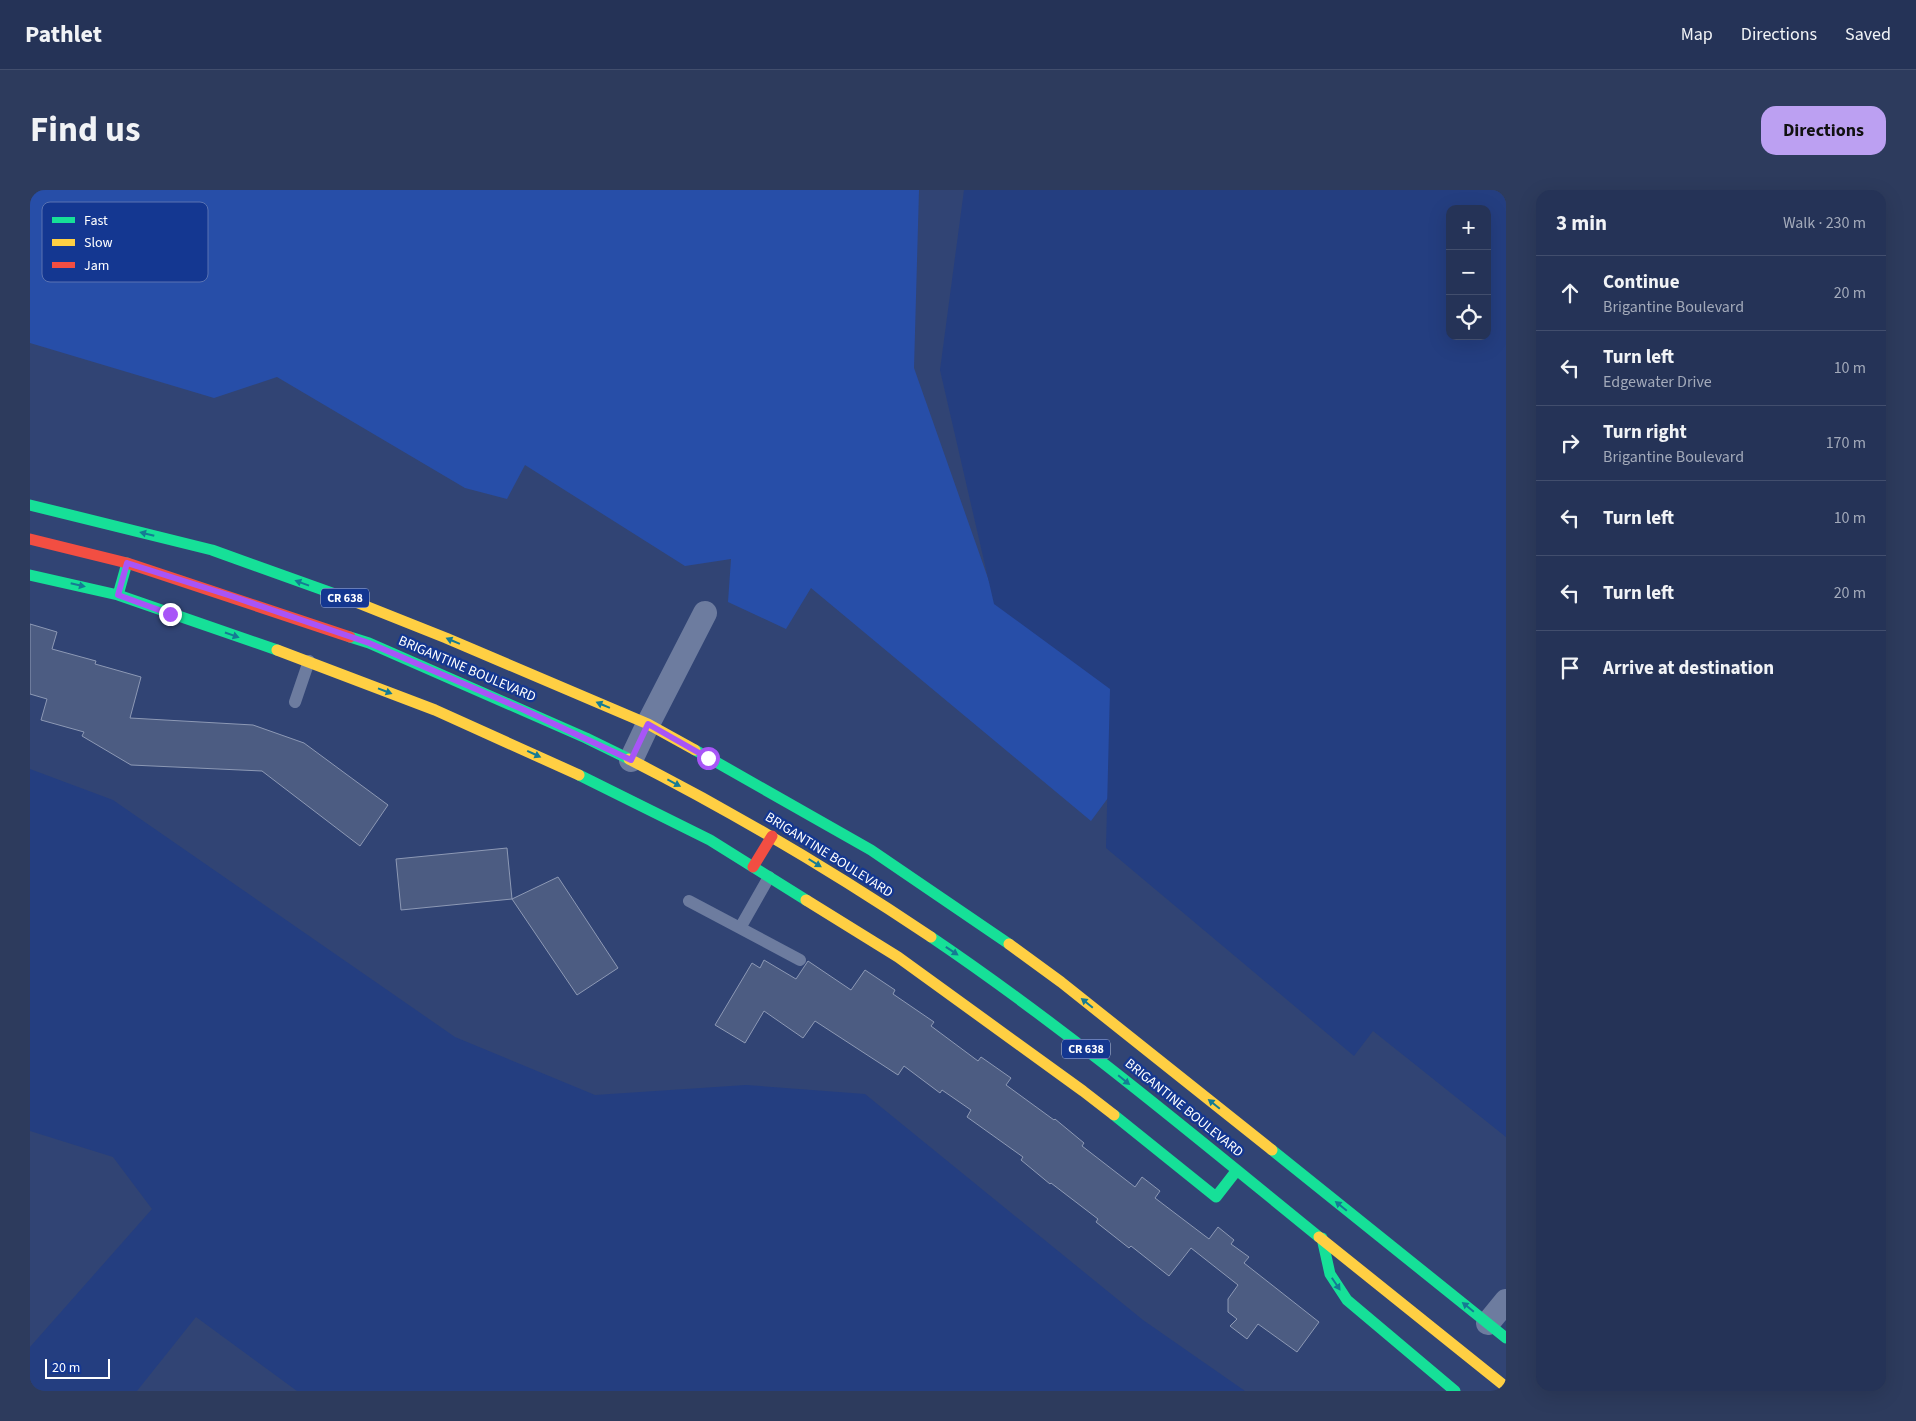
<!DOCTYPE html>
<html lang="en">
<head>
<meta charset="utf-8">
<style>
  body { margin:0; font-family:"Source Sans 3",sans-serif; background:#2d3b5d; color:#f1f3f6 }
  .controls { position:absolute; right:15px; top:15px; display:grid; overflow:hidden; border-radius:10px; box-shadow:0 5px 20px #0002 }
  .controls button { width:45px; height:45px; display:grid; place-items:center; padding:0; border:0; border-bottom:1px solid #424e6d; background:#253357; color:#f1f3f6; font:25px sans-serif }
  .scale { position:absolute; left:15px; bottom:12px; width:65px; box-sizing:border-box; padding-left:5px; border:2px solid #fff; border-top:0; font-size:14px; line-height:18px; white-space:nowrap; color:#fff; -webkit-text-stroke:4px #143791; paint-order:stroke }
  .stop { position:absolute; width:15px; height:15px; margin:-11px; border:4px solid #a855f7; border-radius:50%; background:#fff }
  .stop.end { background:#a855f7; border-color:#fff; box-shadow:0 1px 5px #0008 }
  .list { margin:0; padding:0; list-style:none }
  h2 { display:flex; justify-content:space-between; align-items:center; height:65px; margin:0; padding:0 20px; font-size:21px }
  h2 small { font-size:16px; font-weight:400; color:#a3aaba }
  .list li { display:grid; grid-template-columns:32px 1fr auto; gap:15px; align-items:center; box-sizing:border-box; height:75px; padding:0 20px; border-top:1px solid #424e6d }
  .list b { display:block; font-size:19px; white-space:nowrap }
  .list p { margin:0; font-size:16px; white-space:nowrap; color:#a3aaba }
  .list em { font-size:16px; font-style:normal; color:#a3aaba }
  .icon { flex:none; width:28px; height:28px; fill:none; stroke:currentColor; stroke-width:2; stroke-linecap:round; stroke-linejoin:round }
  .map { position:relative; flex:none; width:1476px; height:1201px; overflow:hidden; border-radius:15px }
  header { display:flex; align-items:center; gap:30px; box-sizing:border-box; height:70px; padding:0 25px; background:#253357; border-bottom:1px solid #424e6d }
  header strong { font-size:24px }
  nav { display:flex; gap:28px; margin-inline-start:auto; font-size:18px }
  .intro { display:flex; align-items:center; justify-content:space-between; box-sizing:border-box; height:120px; padding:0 30px }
  h1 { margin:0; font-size:35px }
  .button { padding:12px 22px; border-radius:15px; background:#bca0f2; color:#111; font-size:18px; font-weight:700 }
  main { display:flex; gap:30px; padding:0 30px }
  aside { flex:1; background:#253357; border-radius:15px; box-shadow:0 5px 20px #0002 }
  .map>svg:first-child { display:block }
</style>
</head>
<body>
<header>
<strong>Pathlet</strong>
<nav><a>Map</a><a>Directions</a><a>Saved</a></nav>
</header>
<div class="intro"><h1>Find us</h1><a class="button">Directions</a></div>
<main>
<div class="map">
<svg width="1476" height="1201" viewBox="0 0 1476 1201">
  <rect width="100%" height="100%" fill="#314474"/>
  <!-- green -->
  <path fill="#274ea8" d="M 0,0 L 889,0 L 884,178 L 959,391 L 1064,395 L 1103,574 L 1061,631 L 781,398 L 756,439 L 698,412 L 701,369 L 655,376 L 495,275 L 477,309 L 435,298 L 247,187 L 184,208 L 0,153 Z"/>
  <!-- water -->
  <path fill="#243e80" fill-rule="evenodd" d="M 934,0 L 1476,0 L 1476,947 L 1343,841 L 1324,866 L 1076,658 L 1080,499 L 964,414 L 910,180 ZM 1420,19 L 1457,19 L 1457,146 L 1420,146 Z
    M 0,579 L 83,610 L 425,847 L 565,905 L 716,895 L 835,904 L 1113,1130 L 1215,1201 L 267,1201 L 166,1127 L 107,1201 L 0,1201 L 0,1157 L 122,1019 L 83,967 L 0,941 Z"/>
  <!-- building -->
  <path fill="#4c5c82" stroke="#8d99b5" d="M 0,434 L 27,442 L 22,459 L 66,471 L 65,474 L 111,487 L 100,528 L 223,535 L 274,553 L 358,615 L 330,656 L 232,581 L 101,575 L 52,546 L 54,542 L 11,530 L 17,509 L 0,504 Z
    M 477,658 L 482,709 L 371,720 L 366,669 Z
    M 528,687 L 588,778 L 547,805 L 482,709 Z
    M 734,770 L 766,789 L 778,771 L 821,800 L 835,780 L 865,800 L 863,804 L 904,832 L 901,836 L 948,871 L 951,867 L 981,888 L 976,895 L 1024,930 L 1025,929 L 1054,953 L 1052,956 L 1105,997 L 1112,987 L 1130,1001 L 1125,1008 L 1179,1049 L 1188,1037 L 1204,1050 L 1201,1054 L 1219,1067 L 1214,1073 L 1289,1132 L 1267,1162 L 1228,1134 L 1217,1149 L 1200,1136 L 1207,1129 L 1198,1122 L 1198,1109 L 1208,1095 L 1161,1058 L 1139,1086 L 1101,1056 L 1099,1058 L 1066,1032 L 1068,1029 L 1021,993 L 1020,994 L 991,970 L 993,967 L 937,927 L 941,920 L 912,900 L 910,903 L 874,876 L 868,885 L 785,831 L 773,848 L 734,821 L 715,853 L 685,835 L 722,773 L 730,778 Z"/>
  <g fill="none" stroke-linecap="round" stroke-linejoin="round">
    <!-- lane -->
    <path stroke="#6d7c9f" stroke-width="12" d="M 265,512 L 279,471
      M 659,711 L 710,738 L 739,687
      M 710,738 L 770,770"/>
    <!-- street -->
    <path stroke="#6d7c9f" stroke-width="24" d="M 601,570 L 618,534 L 675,423
      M 1458,1133 L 1476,1111"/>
    <!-- fast -->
    <path stroke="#16e098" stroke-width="11" d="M 0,315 L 182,360 L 313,407
      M 0,385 L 88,405 L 247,460
      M 88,405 L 97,373
      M 320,447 L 339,453 L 556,548 L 599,569
      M 665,560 L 841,660 L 979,754
      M 549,585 L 680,650 L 776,710
      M 901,747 C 1037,839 1162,944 1289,1047
      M 1084,925 L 1186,1007 L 1207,980
      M 1242,960 L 1476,1148
      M 1292,1048 L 1300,1084 L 1317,1110 L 1425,1201"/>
    <!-- slow -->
    <path stroke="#ffcf43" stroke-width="11" d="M 313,407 L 416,448 L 618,534 L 665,560
      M 247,460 L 405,520 L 549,585
      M 599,569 C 703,622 804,682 901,747
      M 776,710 L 868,767 L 1053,901 L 1084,925
      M 979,754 L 1031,792 L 1242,960
      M 1289,1047 L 1476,1197"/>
    <!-- jam -->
    <path stroke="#f24e42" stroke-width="11" d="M 0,349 L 97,373 L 320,447
      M 723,677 L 742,646"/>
  </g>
  <!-- one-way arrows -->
  <defs><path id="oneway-solid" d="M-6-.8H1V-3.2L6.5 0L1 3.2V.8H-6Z" transform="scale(1.25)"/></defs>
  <g fill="#157b94">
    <use href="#oneway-solid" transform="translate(117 344) rotate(-166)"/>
    <use href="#oneway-solid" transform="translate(272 393) rotate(-160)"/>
    <use href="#oneway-solid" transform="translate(48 395) rotate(13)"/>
    <use href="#oneway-solid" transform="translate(202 445) rotate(19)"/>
    <use href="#oneway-solid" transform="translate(423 451) rotate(-157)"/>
    <use href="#oneway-solid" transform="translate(355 501) rotate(21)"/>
    <use href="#oneway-solid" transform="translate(573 515) rotate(-157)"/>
    <use href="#oneway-solid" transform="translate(504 564) rotate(25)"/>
    <use href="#oneway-solid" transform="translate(644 593) rotate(28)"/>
    <use href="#oneway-solid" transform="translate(785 673) rotate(32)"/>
    <use href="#oneway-solid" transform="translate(922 761) rotate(34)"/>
    <use href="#oneway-solid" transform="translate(1057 813) rotate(-141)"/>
    <use href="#oneway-solid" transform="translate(1094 890) rotate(39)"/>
    <use href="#oneway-solid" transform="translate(1184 914) rotate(-141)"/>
    <use href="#oneway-solid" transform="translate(1311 1016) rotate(-141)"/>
    <use href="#oneway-solid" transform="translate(1306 1094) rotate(56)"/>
    <use href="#oneway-solid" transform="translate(1438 1117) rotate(-141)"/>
  </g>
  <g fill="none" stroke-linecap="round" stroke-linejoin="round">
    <!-- route -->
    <path stroke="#a855f7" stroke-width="6" d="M 140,424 L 88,405 L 97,373 L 198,405 L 339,453 L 492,519 L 601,570 L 618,534 L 678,568"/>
  </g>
  <g text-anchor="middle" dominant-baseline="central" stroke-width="4.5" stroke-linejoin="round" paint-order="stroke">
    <!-- shield labels -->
    <g fill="#143791" stroke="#b8c3de" stroke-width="1">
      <rect x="291" y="398.5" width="48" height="19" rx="4"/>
      <rect x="1032" y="849.5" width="48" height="19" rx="4"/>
    </g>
    <g font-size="12" font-weight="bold" fill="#fff">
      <text x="315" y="408">CR 638</text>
      <text x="1056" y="859">CR 638</text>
    </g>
    <!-- street labels -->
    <g font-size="14" fill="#fff" stroke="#143791">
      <text transform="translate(437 479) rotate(23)">BRIGANTINE BOULEVARD</text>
      <text transform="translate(799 665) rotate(32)">BRIGANTINE BOULEVARD</text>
      <text transform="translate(1154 918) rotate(39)">BRIGANTINE BOULEVARD</text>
    </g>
  </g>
  <!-- legend -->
  <rect x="12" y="12" width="166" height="80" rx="8" fill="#143791" stroke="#5a73b2" stroke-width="1"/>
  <rect x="22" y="27" width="23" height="6" fill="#16e098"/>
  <rect x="22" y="49" width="23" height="7" fill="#ffcf43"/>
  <rect x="22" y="72" width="23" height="6" fill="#f24e42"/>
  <g font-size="14" fill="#fff">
    <text x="54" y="35">Fast</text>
    <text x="54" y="57">Slow</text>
    <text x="54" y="80">Jam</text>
  </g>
</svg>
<div class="controls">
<button>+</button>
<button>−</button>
<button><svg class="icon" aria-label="locate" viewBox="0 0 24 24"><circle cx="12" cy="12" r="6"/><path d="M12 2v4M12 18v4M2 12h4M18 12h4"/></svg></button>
</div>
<div class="scale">20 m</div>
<div class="stop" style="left:678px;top:568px"></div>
<div class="stop end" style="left:140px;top:424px"></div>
</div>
<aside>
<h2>3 min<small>Walk · 230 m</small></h2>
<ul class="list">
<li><svg class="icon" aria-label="ahead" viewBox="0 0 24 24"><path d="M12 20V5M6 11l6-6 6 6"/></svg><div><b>Continue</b><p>Brigantine Boulevard</p></div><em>20 m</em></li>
<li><svg class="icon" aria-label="left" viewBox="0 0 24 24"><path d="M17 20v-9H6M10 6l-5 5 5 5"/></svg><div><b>Turn left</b><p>Edgewater Drive</p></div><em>10 m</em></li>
<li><svg class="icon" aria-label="right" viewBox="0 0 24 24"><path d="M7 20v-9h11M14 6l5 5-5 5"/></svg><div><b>Turn right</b><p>Brigantine Boulevard</p></div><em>170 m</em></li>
<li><svg class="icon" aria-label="left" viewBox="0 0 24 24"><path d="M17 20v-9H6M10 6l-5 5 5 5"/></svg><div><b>Turn left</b></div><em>10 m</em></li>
<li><svg class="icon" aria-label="left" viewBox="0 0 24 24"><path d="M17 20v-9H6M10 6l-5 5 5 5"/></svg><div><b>Turn left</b></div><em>20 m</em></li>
<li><svg class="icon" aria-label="arrive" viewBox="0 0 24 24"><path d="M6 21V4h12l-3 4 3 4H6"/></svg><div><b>Arrive at destination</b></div></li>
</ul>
</aside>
</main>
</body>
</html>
